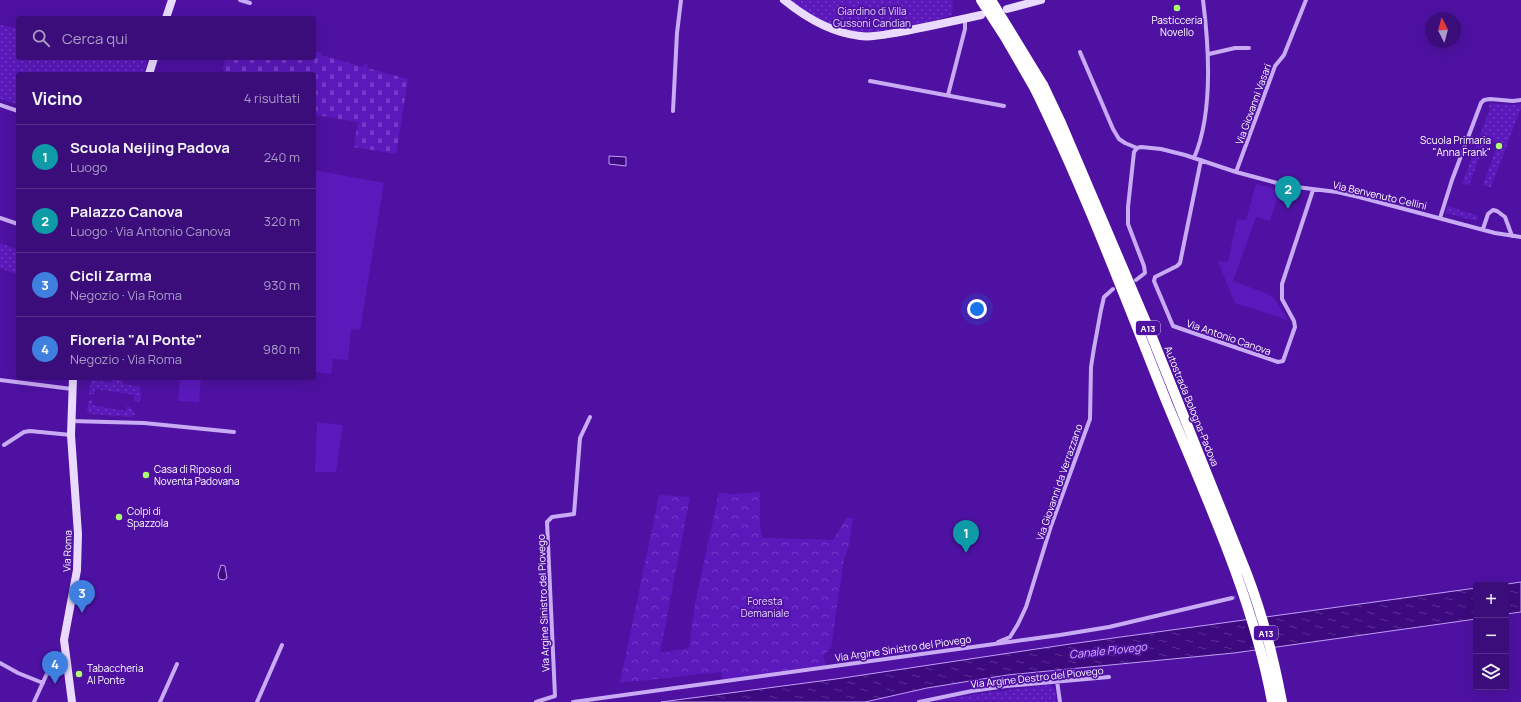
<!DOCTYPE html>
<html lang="it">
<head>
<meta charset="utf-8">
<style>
  body { margin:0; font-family:Manrope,sans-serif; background:#451b81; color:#f1f3f6 }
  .controls { position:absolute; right:12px; bottom:12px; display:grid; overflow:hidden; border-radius:4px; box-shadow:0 4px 16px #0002 }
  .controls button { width:36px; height:36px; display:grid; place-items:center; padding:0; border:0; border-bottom:1px solid #542d8b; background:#3a0d7a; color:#f1f3f6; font:20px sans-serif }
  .compass { position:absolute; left:1425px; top:12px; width:36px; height:36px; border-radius:50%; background:#3a0d7a; box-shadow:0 4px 16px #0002; rotate:354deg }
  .you { position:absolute; left:977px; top:309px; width:14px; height:14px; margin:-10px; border:3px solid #fff; border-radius:50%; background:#1a73e8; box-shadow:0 0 0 6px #1a73e833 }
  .badge { display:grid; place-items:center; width:26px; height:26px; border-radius:50%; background:#adff6f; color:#fff; font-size:13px; font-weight:700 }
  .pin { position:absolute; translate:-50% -33px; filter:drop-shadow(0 1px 2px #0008) }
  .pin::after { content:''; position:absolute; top:21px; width:14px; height:12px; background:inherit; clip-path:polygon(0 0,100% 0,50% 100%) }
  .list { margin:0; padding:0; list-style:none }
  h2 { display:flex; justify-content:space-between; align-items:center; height:52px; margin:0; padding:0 16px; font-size:17px }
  h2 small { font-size:13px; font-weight:400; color:#ab9cc7 }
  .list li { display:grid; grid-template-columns:26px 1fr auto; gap:12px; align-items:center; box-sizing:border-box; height:64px; padding:0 16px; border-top:1px solid #542d8b }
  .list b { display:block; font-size:15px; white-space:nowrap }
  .list p { margin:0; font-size:13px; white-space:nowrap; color:#ab9cc7 }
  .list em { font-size:13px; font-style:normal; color:#ab9cc7 }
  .icon { flex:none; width:22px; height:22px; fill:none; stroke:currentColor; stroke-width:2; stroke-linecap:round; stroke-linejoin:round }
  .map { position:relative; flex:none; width:1521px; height:702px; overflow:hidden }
  .search { position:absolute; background:#3a0d7a; box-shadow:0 4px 16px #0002; left:16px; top:16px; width:300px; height:44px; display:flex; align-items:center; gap:10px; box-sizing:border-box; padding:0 14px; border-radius:4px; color:#ab9cc7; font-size:15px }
  .panel { position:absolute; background:#3a0d7a; box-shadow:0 4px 16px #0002; left:16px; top:72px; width:300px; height:308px; border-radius:4px }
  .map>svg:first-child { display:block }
</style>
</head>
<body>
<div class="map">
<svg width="1521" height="702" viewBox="0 0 1521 702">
  <defs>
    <pattern id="grass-dots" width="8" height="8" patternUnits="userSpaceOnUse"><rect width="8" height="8" fill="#5b19bc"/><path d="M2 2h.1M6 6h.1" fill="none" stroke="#743cc6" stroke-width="1.8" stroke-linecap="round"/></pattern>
    <pattern id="forest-crowns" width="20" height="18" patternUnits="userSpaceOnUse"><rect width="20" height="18" fill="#5b19bc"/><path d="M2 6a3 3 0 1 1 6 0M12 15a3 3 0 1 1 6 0" fill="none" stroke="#743cc6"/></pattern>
    <pattern id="cemetery-stones" width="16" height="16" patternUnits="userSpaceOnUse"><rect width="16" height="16" fill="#5b19bc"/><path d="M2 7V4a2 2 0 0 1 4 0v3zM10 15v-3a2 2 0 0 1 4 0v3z" fill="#743cc6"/></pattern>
    <pattern id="water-ripples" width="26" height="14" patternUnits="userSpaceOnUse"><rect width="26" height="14" fill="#3c0a7e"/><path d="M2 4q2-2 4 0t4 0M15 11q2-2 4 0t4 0" fill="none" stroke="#592f91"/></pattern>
  </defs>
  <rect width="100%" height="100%" fill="#4e11a2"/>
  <!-- grass -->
  <path fill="url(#grass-dots)" d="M 791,0 L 953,0 L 952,15 C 925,25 878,37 850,31 C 838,28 827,23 816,17 C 807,12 798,8 791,0 Z
    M 0,25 L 18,28 L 18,58 L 148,58 L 144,74 L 18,74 L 18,105 L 0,99 Z
    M 1490,103 L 1509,105 L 1521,104 L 1521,110 L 1520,110 L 1491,187 L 1483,185 L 1498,143 L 1486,139 L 1469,185 L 1462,184 L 1490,108 L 1489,107 Z
    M 1447,206 L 1478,216 L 1477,221 L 1445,213 Z
    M 0,243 L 18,250 L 18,275 L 0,268 Z
    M 113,379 L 123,381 L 123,384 L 141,387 L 140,392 L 142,393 L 140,402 L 134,401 L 135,395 L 95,389 L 94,395 L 89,394 L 91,380 L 112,383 Z
    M 89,400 L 93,401 L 92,405 L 126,411 L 127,406 L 134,411 L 135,415 L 131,417 L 90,414 L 87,411 Z
    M 1050,685 L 1055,689 L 1057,702 L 934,701 L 977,694 Z"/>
  <!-- forest -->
  <path fill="url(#forest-crowns)" d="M 719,492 L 734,494 L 760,492 L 760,525 L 762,538 L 833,540 L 847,517 L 853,519 L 849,545 L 844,559 L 831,648 L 823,656 L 826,667 L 723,682 L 721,672 L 620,683 L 659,495 L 690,497 L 660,653 L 689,648 L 695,604 Z"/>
  <!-- cemetery -->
  <path fill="url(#cemetery-stones)" d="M 314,51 L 322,53 L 321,55 L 363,67 L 364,64 L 368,65 L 367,68 L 408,79 L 396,154 L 354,147 L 358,122 L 316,115 L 314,113 L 314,74 L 228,74 L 224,73 L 225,70 L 222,69 L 226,58 L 314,58 Z"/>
  <!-- park -->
  <path fill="#5b19bc" d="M 314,170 L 384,183 L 360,330 L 351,329 L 348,360 L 333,359 L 331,374 L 314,372 Z
    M 1256,184 L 1280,190 L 1270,221 L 1256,217 L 1233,281 L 1268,294 L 1274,298 L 1288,320 L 1235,303 L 1218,262 L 1218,261 L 1228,262 L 1237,219 L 1246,220 Z
    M 180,378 L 201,378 L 199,402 L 178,401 Z
    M 317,422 L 343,425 L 336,472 L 315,472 Z"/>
  <!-- water -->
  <path fill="url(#water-ripples)" stroke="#c19df8" d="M 609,156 L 626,157 L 626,166 L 609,164 Z
    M 221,565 L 225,566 L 227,578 L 224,580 L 219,579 L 218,575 Z
    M 1521,582 L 1521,612 L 1506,614 L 1506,585 L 1501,585 Z
    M 1476,588 L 1476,619 L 1234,653 L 1007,675 L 927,688 L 865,702 L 661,702 L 836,679 L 1070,644 Z"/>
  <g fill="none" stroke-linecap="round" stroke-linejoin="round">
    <!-- street-tunnel -->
    <path stroke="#6935b0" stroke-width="4" stroke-dasharray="4 2" stroke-linecap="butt" d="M 1232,598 L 1236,597"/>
    <!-- street -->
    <path stroke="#c9abf5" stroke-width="4" d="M 240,0 L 250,3
      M 1080,52 L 1113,129 L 1119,139 L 1125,143 L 1137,148 L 1141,147 L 1161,149 L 1185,155 L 1236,172 L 1288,186 L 1337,192 L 1359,197 L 1495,233 L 1521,237
      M 1209,54 L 1235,48 L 1249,48
      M 870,81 L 1004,106
      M 948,95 L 965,29 L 965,19
      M 0,105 L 18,111
      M 673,111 L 677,33 L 681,0
      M 1194,158 C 1213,114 1209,47 1203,0
      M 1201,160 L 1180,263 L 1177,266 L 1155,277 L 1154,281 L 1173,326 L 1278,362 L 1283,361 L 1295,327 L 1294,321 L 1282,299 L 1282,284 L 1313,190
      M 1236,172 L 1275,66 L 1284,55 L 1306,0
      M 0,218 L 18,224
      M 1440,218 L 1452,180 L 1481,103 L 1484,100 L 1490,99 L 1513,101 L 1521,100
      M 1483,229 L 1488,214 L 1493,210 L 1497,211 L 1505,217 L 1512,236
      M 1136,280 L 1145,273 L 1144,266 L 1128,224 L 1128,207 L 1134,152 L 1137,148
      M 0,380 L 72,389
      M 71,421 L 144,423 L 234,432
      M 4,445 L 24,432 L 30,431 L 71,435
      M 998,642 L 1010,637 L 1018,624 L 1026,607 L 1051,526 L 1090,419 L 1091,367 L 1094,348 L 1101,310 L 1104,297 L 1113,289
      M 0,663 L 18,673 L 43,683
      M 1057,681 L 1060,702
      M 34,702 L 50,667 L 56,660 L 65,657
      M 160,702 L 177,664
      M 257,702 L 282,645
      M 536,702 L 555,696 L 547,522 L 552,517 L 574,514 L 580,438 L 590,417
      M 573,702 L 1060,635 L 1109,627 L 1232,598
      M 919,702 L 972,691 L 1006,686 L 1109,677"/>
    <!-- secondary -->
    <path stroke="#eadbfe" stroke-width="8" d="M 784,0 C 805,17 832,33 860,36 C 873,38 887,34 900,32 C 927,27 954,21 981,15
      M 1007,9 L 1041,0
      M 166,18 L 172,0
      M 149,74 L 154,58
      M 72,702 L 64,640 L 77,570 L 78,534 L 71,435 L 73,378"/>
    <!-- highway -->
    <path stroke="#fff" stroke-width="10" d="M 1043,85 L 1061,123 L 1148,327 L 1247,574 C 1263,616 1274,659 1282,702
      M 1035,89 C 1085,191 1125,298 1167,403 C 1207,500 1253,598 1272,702"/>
    <!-- highway-bridge -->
    <path stroke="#fff" stroke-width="10" d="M 981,0 L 1005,37 L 1035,89
      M 991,0 L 1043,85"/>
  </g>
  <!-- markers -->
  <g fill="#adff6f" stroke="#4e11a2" stroke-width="1.5">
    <circle cx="1177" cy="8" r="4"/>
    <circle cx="1499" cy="146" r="4"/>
    <circle cx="146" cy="475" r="4"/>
    <circle cx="119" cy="517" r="4"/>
    <circle cx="79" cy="674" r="4"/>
  </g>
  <g text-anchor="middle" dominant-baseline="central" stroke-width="3.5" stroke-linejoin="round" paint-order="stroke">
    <!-- shield labels -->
    <g fill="#4e11a2" stroke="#cab8e3" stroke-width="1">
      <rect x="1136" y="321" width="24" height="14" rx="3"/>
      <rect x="1254" y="626" width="24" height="14" rx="3"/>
    </g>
    <g font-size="9" font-weight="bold" fill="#fff">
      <text x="1148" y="328">A13</text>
      <text x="1266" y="633">A13</text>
    </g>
    <!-- park labels -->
    <g font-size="10" fill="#e5d4fe" stroke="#4e11a2">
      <text x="872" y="11">Giardino di Villa<tspan x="872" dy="12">Gussoni Candian</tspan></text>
      <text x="765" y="601">Foresta<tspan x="765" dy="12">Demaniale</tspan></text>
    </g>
    <!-- poi labels -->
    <g font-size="10" fill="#fff" stroke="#4e11a2" text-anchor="start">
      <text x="1177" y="20" text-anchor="middle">Pasticceria<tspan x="1177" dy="12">Novello</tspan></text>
      <text x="1491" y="140" text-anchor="end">Scuola Primaria<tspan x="1491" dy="12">"Anna Frank"</tspan></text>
      <text x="154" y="469">Casa di Riposo di<tspan x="154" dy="12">Noventa Padovana</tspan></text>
      <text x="127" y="511">Colpi di<tspan x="127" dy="12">Spazzola</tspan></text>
      <text x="87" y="668">Tabaccheria<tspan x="87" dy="12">Al Ponte</tspan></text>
    </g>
    <!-- street labels -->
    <g font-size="10" fill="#fff" stroke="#4e11a2">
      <text transform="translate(1253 104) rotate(-70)">Via Giovanni Vasari</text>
      <text transform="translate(1380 195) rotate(13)">Via Benvenuto Cellini</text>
      <text transform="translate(1229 337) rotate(19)">Via Antonio Canova</text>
      <text transform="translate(1192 406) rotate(68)">Autostrada Bologna-Padova</text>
      <text transform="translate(1059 482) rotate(-71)">Via Giovanni da Verrazzano</text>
      <text transform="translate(67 551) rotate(-88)">Via Roma</text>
      <text transform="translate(543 603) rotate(-92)">Via Argine Sinistro del Piovego</text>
      <text transform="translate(903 648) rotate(-8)">Via Argine Sinistro del Piovego</text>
      <text transform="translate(1037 677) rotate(-6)">Via Argine Destro del Piovego</text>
    </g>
    <!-- water labels -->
    <g font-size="11" font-style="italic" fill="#d3b8fb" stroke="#4e11a2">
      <text transform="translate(1108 650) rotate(-6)">Canale Piovego</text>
    </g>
  </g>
</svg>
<div class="controls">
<button>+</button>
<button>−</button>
<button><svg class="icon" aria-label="layers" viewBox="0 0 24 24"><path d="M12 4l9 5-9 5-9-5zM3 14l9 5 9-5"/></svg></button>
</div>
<svg class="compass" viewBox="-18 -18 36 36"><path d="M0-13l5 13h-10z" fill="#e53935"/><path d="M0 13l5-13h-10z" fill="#ab9cc7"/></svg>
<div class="you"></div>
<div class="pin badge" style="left:966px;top:553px;background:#0f9aa8">1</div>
<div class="pin badge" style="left:1288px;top:209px;background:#0f9aa8">2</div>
<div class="pin badge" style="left:82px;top:613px;background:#3f7fe0">3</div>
<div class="pin badge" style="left:55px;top:684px;background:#3f7fe0">4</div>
<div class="search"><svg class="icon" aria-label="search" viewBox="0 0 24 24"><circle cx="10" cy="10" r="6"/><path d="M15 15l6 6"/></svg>Cerca qui</div>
<section class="panel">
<h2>Vicino<small>4 risultati</small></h2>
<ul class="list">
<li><span class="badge" style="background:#0f9aa8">1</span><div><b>Scuola Neijing Padova</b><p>Luogo</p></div><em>240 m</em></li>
<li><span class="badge" style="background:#0f9aa8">2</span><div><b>Palazzo Canova</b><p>Luogo · Via Antonio Canova</p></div><em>320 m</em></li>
<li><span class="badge" style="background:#3f7fe0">3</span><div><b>Cicli Zarma</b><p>Negozio · Via Roma</p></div><em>930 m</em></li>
<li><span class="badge" style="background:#3f7fe0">4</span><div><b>Fioreria &quot;Al Ponte&quot;</b><p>Negozio · Via Roma</p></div><em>980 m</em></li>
</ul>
</section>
</div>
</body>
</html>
